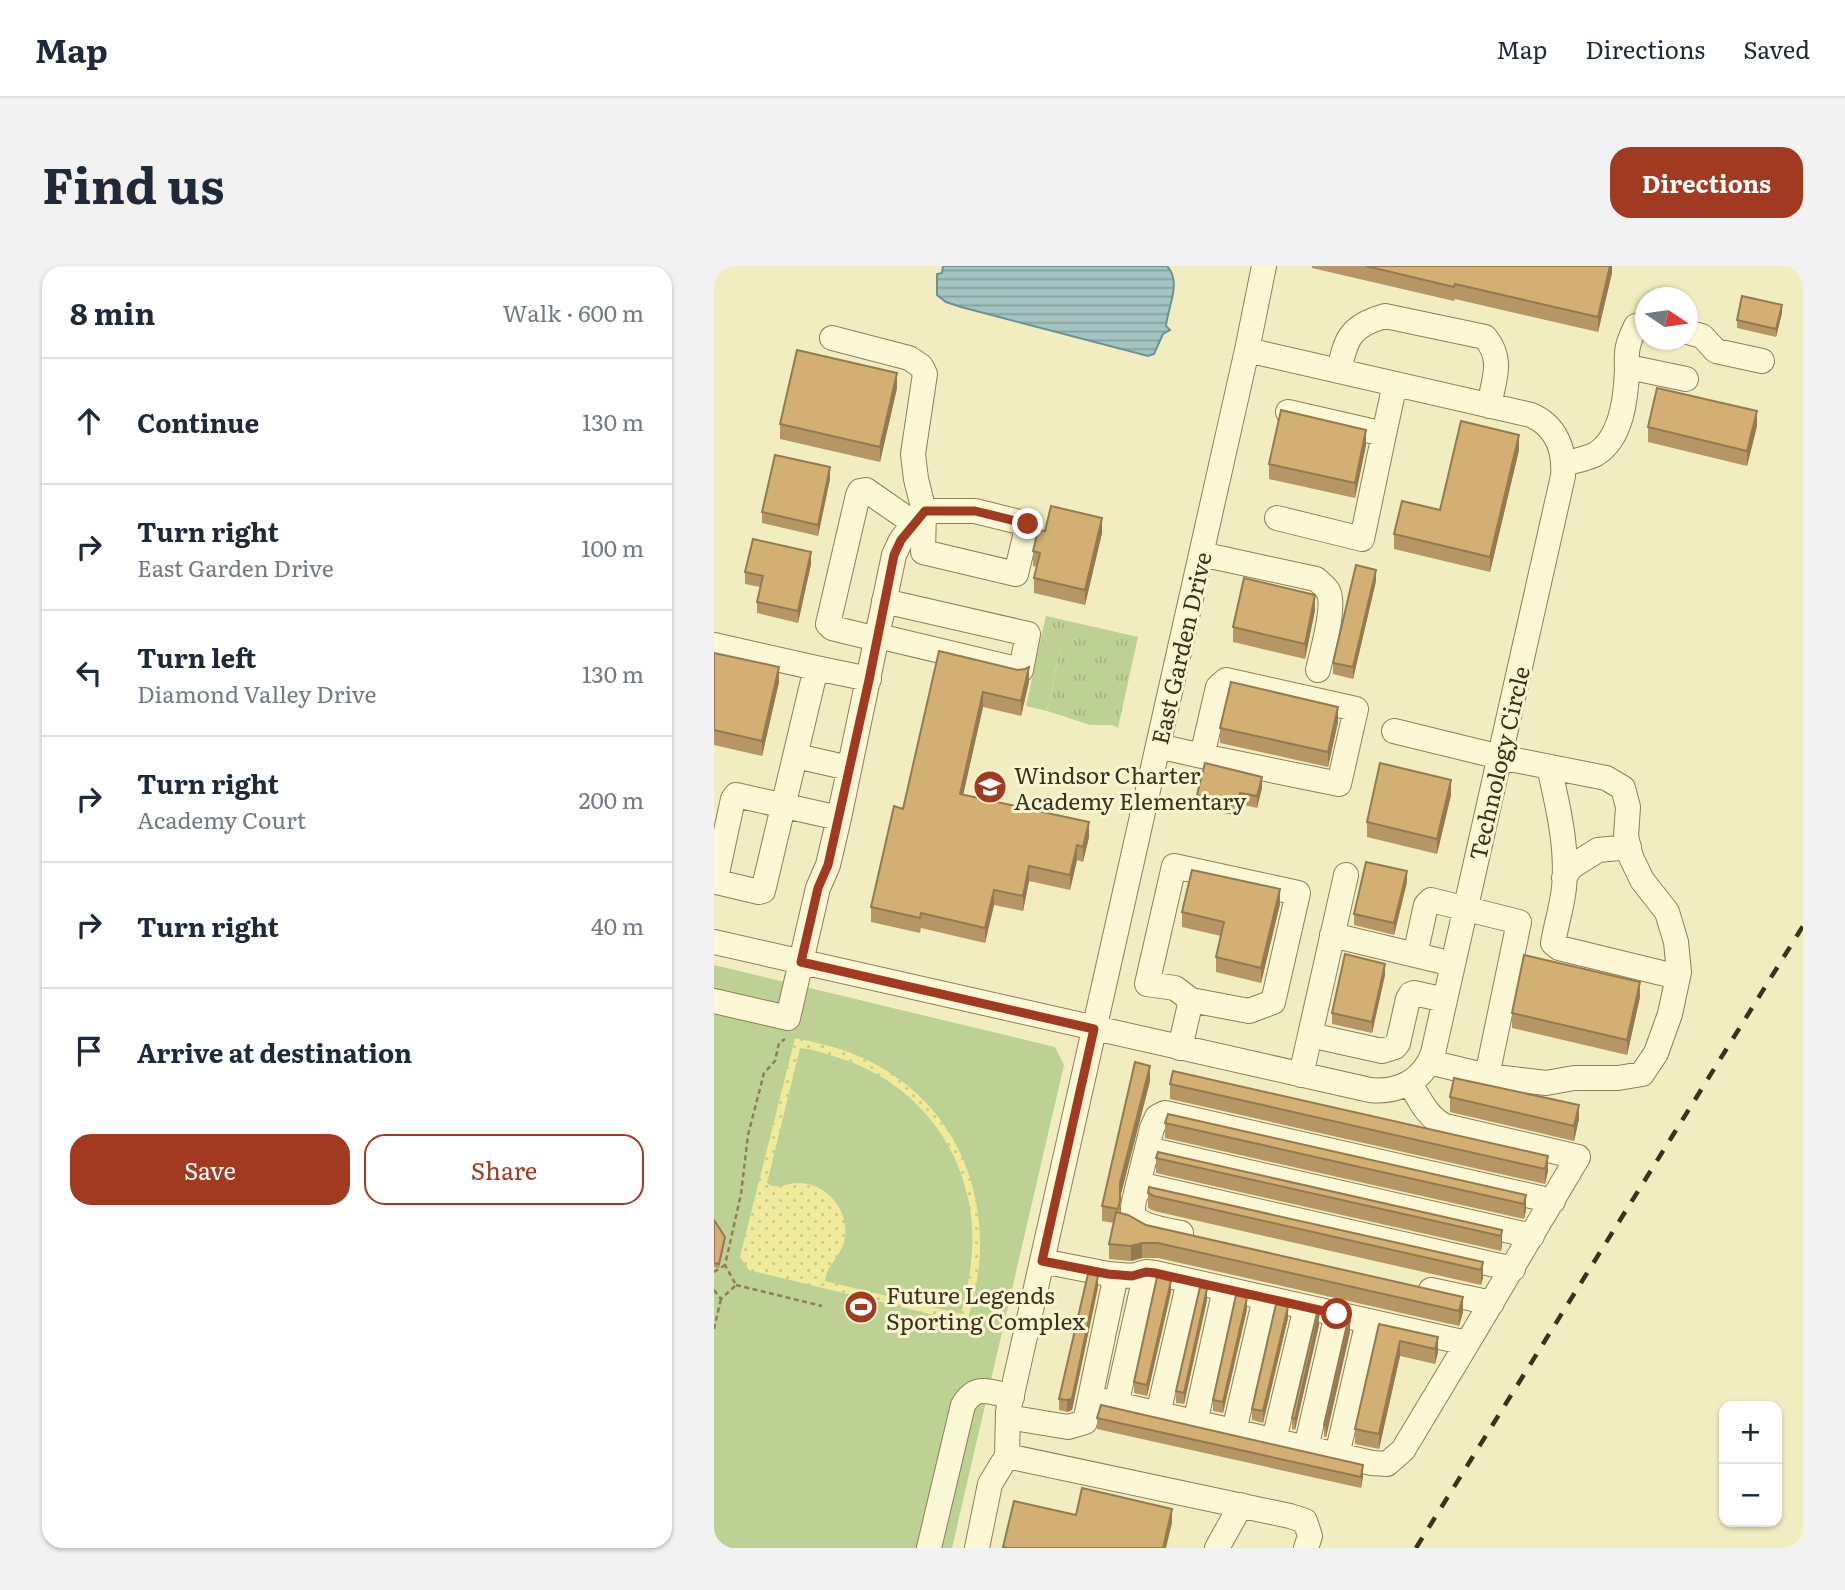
<!DOCTYPE html>
<html lang="en">
<head>
<meta charset="utf-8">
<style>
  body { margin:0; font-family:Literata,serif; background:#f2f2f3; color:#1f2937 }
  .controls { position:absolute; right:21px; bottom:21px; display:grid; overflow:hidden; border-radius:14px; box-shadow:0 2px 5px #0004 }
  .controls button { width:63px; height:63px; display:grid; place-items:center; padding:0; border:0; border-bottom:2px solid #e0e1e3; background:#fff; color:#1f2937; font:35px sans-serif }
  .compass { position:absolute; left:921px; top:21px; width:63px; height:63px; border-radius:50%; background:#fff; box-shadow:0 2px 5px #0004; rotate:103deg }
  .stop { position:absolute; width:21px; height:21px; margin:-16px; border:5px solid #a23a21; border-radius:50%; background:#fff }
  .stop.end { background:#a23a21; border-color:#fff; box-shadow:0 2px 7px #0008 }
  .list { margin:0; padding:0; list-style:none }
  h2 { display:flex; justify-content:space-between; align-items:center; height:91px; margin:0; padding:0 28px; font-size:30px }
  h2 small { font-size:23px; font-weight:400; color:#747a83 }
  .list li { display:grid; grid-template-columns:46px 1fr auto; gap:21px; align-items:center; box-sizing:border-box; height:126px; padding:0 28px; border-top:2px solid #e0e1e3 }
  .list b { display:block; font-size:26px; white-space:nowrap }
  .list p { margin:0; font-size:23px; white-space:nowrap; color:#747a83 }
  .list em { font-size:23px; font-style:normal; color:#747a83 }
  .actions { display:flex; gap:14px; padding:21px 28px }
  .actions a { flex:1; padding:16px 0; border:2px solid #a23a21; border-radius:21px; text-align:center; font-size:24px; color:#a23a21 }
  .actions .main { background:#a23a21; color:#fff }
  .icon { flex:none; width:38px; height:38px; fill:none; stroke:currentColor; stroke-width:2; stroke-linecap:round; stroke-linejoin:round }
  .map { position:relative; flex:none; width:1089px; height:1282px; overflow:hidden; border-radius:21px }
  header { display:flex; align-items:center; gap:42px; box-sizing:border-box; height:98px; padding:0 35px; background:#fff; border-bottom:2px solid #e0e1e3 }
  header strong { font-size:33px }
  nav { display:flex; gap:38px; margin-inline-start:auto; font-size:24px }
  .intro { display:flex; align-items:center; justify-content:space-between; box-sizing:border-box; height:168px; padding:0 42px }
  h1 { margin:0; font-size:49px }
  .button { padding:18px 32px; border-radius:21px; background:#a23a21; color:#fff; font-size:24px; font-weight:700 }
  main { display:flex; gap:42px; padding:0 42px }
  aside { flex:1; background:#fff; border-radius:21px; box-shadow:0 2px 5px #0004 }
  .map>svg:first-child { display:block }
</style>
</head>
<body>
<header>
<strong>Map</strong>
<nav><a>Map</a><a>Directions</a><a>Saved</a></nav>
</header>
<div class="intro"><h1>Find us</h1><a class="button">Directions</a></div>
<main>
<aside>
<h2>8 min<small>Walk · 600 m</small></h2>
<ul class="list">
<li><svg class="icon" aria-label="ahead" viewBox="0 0 24 24"><path d="M12 20V5M6 11l6-6 6 6"/></svg><div><b>Continue</b></div><em>130 m</em></li>
<li><svg class="icon" aria-label="right" viewBox="0 0 24 24"><path d="M7 20v-9h11M14 6l5 5-5 5"/></svg><div><b>Turn right</b><p>East Garden Drive</p></div><em>100 m</em></li>
<li><svg class="icon" aria-label="left" viewBox="0 0 24 24"><path d="M17 20v-9H6M10 6l-5 5 5 5"/></svg><div><b>Turn left</b><p>Diamond Valley Drive</p></div><em>130 m</em></li>
<li><svg class="icon" aria-label="right" viewBox="0 0 24 24"><path d="M7 20v-9h11M14 6l5 5-5 5"/></svg><div><b>Turn right</b><p>Academy Court</p></div><em>200 m</em></li>
<li><svg class="icon" aria-label="right" viewBox="0 0 24 24"><path d="M7 20v-9h11M14 6l5 5-5 5"/></svg><div><b>Turn right</b></div><em>40 m</em></li>
<li><svg class="icon" aria-label="arrive" viewBox="0 0 24 24"><path d="M6 21V4h12l-3 4 3 4H6"/></svg><div><b>Arrive at destination</b></div></li>
</ul>
<div class="actions"><a class="main">Save</a><a>Share</a></div>
</aside>
<div class="map">
<svg width="1089" height="1282" viewBox="0 0 1089 1282">
  <defs>
    <pattern id="sand-dots" width="8" height="8" patternUnits="userSpaceOnUse" patternTransform="scale(1.75)"><rect width="8" height="8" fill="#f0eb9c"/><path d="M2 2h.1M6 6h.1" fill="none" stroke="#cfca86" stroke-width="1.8" stroke-linecap="round"/></pattern>
    <pattern id="park-tufts" width="24" height="20" patternUnits="userSpaceOnUse" patternTransform="scale(1.75)"><rect width="24" height="20" fill="#bed194"/><path d="M3 7l-1-3M5 7V3M7 7l1-3M15 17l-1-3M17 17v-4M19 17l1-3" fill="none" stroke="#a4b47f"/></pattern>
    <pattern id="water-rules" width="6" height="5" patternUnits="userSpaceOnUse" patternTransform="scale(1.75)"><rect width="6" height="5" fill="#a4c4c1"/><path d="M0 2.5h6" fill="none" stroke="#87a09c"/></pattern>
  </defs>
  <rect width="100%" height="100%" fill="#f2edc1"/>
  <!-- green -->
  <path fill="#bed194" d="M 326,375 L 347,379 L 333,445 L 312,440 Z
    M 0,699 L 341,781 L 350,799 L 238,1282 L 0,1282 Z"/>
  <!-- sand -->
  <path fill="url(#sand-dots)" fill-rule="evenodd" d="M 81,772 C 100,776 119,780 137,787 C 221,820 268,895 266,983 C 266,1008 259,1033 253,1057 L 35,1004 L 26,991 ZM 86,782 C 98,783 110,787 122,791 C 188,810 240,864 254,932 C 263,971 257,1010 247,1048 L 111,1015 C 112,999 128,990 131,972 C 135,943 112,917 84,917 C 72,917 62,925 53,917 Z"/>
  <!-- park -->
  <path fill="url(#park-tufts)" d="M 332,350 L 424,371 L 404,462 L 398,459 L 376,459 L 333,445 L 347,380 L 326,375 Z"/>
  <!-- water -->
  <path fill="url(#water-rules)" stroke="#6a9391" stroke-width="2" d="M 229,0 L 453,0 C 468,16 454,40 452,60 L 456,64 L 449,68 L 440,88 L 434,90 L 247,41 L 232,36 L 223,29 L 223,8 L 228,7 Z"/>
  <g fill="none" stroke-linecap="round" stroke-linejoin="round">
    <defs>
      <path id="minor" d="M 973,66 L 988,70 L 1002,85 L 1048,95
        M 118,72 L 195,92 L 207,100 L 211,108 L 199,188 L 202,213 L 210,245 L 209,286 L 302,308 L 314,258 L 261,245 L 210,245
        M 913,104 C 912,84 913,78 922,60 L 931,57
        M 625,105 C 632,72 636,60 671,50 L 771,71 C 790,94 780,112 775,140
        M 574,146 L 670,168 L 681,118
        M 850,198 C 860,195 872,193 882,188 C 908,172 912,132 913,104 L 924,103 L 972,113
        M 563,252 L 648,273 L 670,168
        M 487,288 L 602,313 C 607,317 611,320 614,325 C 622,340 608,386 604,404
        M 164,370 L 307,404 L 314,368 L 170,335
        M 163,373 L 118,362 L 114,358 L 144,229 L 146,225 L 152,224 L 201,258
        M 0,379 L 102,402
        M 680,465 L 786,491 L 892,512 L 909,522 L 914,541 L 912,570 L 917,591 L 928,614 L 953,646 L 962,676 L 965,706 L 956,748 L 942,787 L 928,808 L 904,812 L 860,812 L 832,817 L 773,810
        M 444,480 L 488,490 L 504,421 L 512,414 L 642,443 L 625,518 L 488,490
        M 82,490 L 135,502
        M 835,501 C 844,540 854,582 850,622 C 848,641 842,659 839,677 L 845,682 L 964,711
        M 125,552 L 22,529 L 19,533 L 2,612 L 3,616 L 45,626 L 49,625 L 102,402 L 155,413
        M 850,612 L 857,601 L 884,584 L 915,581
        M 618,669 L 739,698
        M 0,676 L 656,824 C 684,827 709,815 719,787 L 849,210 C 851,183 842,160 817,149 L 533,84
        M 701,689 L 712,639 L 717,634 L 805,656 L 773,810 L 715,796
        M 0,735 L 74,752 L 104,622 L 114,599 L 125,552 L 180,289 L 187,274 L 210,245
        M 596,769 L 632,609
        M 466,782 L 477,734 L 461,722 L 433,718 L 460,600 L 584,627 L 559,736 L 535,745 L 477,734
        M 587,809 L 596,769 L 668,785 L 681,781 L 684,777 L 694,733 L 697,728 L 700,727 L 731,734
        M 433,883 L 818,970
        M 424,918 L 799,1003
        M 467,967 C 454,964 424,961 419,947 C 419,944 419,938 420,935 L 438,862 L 443,851 L 451,847 L 839,935
        M 328,995 L 394,1008 L 418,1010 L 432,1006 L 441,1007 L 748,1076 L 754,1076 L 864,891 L 731,860 C 714,852 705,833 696,817
        M 717,1024 L 778,1037
        M 376,1132 L 658,1197 L 673,1198 L 689,1184 L 754,1076
        M 402,1139 L 432,1006
        M 444,1148 L 475,1015
        M 294,1151 L 354,1161 L 371,1156 L 402,1009
        M 481,1157 L 511,1023
        M 520,1165 L 551,1032
        M 560,1174 L 592,1041
        M 592,1182 L 623,1048
        M 623,1189 L 654,1055
        M 293,1190 L 576,1250 L 591,1255 L 596,1270 L 592,1282
        M 215,1282 L 249,1139 C 262,1117 277,1126 298,1131
        M 263,1282 L 276,1218 L 293,1190 L 294,1146 L 533,84 L 550,0
        M 503,1282 L 527,1239"/>
    </defs>
    <!-- minor casing -->
    <use href="#minor" stroke="#8e7f57" stroke-width="26"/>
    <!-- path -->
    <path stroke="#8e7f57" stroke-width="2.5" stroke-dasharray="5 3.5" stroke-linecap="butt" d="M 0,1006 L 11,999
      M 22,1019 L 108,1040
      M 0,1024 L 7,1033 L 22,1019 L 11,999 L 27,928 L 34,869 L 50,807 L 61,795 L 65,777 L 71,773
      M 0,1063 L 7,1033"/>
    <!-- minor -->
    <use href="#minor" stroke="#fcf8d6" stroke-width="24"/>
    <!-- rail -->
    <path stroke="#3c321c" stroke-width="4.5" stroke-dasharray="12 12" stroke-linecap="butt" d="M 702,1282 L 1089,660"/>
  </g>
  <!-- wall -->
  <path fill="#b69664" d="M 598,0 L 898,0 L 898,7 L 884,66 L 741,33 L 740,35 L 598,2 Z
    M 1068,47 L 1062,71 L 1023,62 L 1023,54 Z
    M 183,122 L 166,196 L 66,173 L 66,158 Z
    M 1043,160 L 1033,200 L 934,176 L 934,161 Z
    M 652,179 L 641,232 L 555,213 L 555,198 Z
    M 805,184 L 776,306 L 680,283 L 680,268 L 726,244 Z
    M 116,213 L 104,270 L 48,257 L 48,246 Z
    M 331,265 L 388,267 L 371,339 L 320,327 L 320,312 L 323,301 L 319,300 L 319,285 Z
    M 97,298 L 84,357 L 43,347 L 43,336 L 46,321 L 31,318 L 31,306 Z
    M 662,315 L 639,413 L 619,408 L 619,397 Z
    M 601,344 L 591,393 L 519,376 L 519,361 Z
    M 225,385 L 304,404 L 315,416 L 307,450 L 269,441 L 249,528 L 375,571 L 369,596 L 363,594 L 356,624 L 315,615 L 309,645 L 280,639 L 271,677 L 207,662 L 206,667 L 157,656 L 157,641 L 189,543 Z
    M 0,387 L 65,416 L 48,490 L 0,479 Z
    M 624,456 L 614,501 L 506,477 L 506,462 Z
    M 548,522 L 543,542 L 526,538 L 523,550 L 483,541 L 483,529 Z
    M 737,529 L 723,588 L 653,571 L 653,556 Z
    M 693,616 L 680,669 L 640,659 L 640,648 Z
    M 566,638 L 547,717 L 502,706 L 502,691 L 507,670 L 468,661 L 468,646 Z
    M 671,709 L 658,767 L 618,758 L 618,747 Z
    M 926,731 L 913,789 L 798,762 L 798,747 Z
    M 436,815 L 406,931 L 406,947 L 432,959 L 749,1046 L 745,1060 L 444,992 L 428,992 L 417,995 L 395,993 L 395,978 L 400,957 L 388,955 L 388,940 Z
    M 456,818 L 834,890 L 834,905 L 831,918 L 456,833 Z
    M 736,831 L 865,853 L 860,875 L 736,846 Z
    M 451,857 L 812,929 L 812,944 L 810,953 L 451,872 Z
    M 442,892 L 788,964 L 788,979 L 787,985 L 442,907 Z
    M 434,927 L 769,996 L 769,1011 L 767,1019 L 440,945 L 434,942 Z
    M 0,954 L 11,975 L 5,1002 L 0,1001 Z
    M 384,1021 L 358,1144 L 353,1146 L 345,1144 L 345,1133 Z
    M 457,1026 L 433,1130 L 420,1127 L 420,1116 Z
    M 493,1034 L 470,1138 L 462,1137 L 462,1125 Z
    M 533,1043 L 509,1147 L 499,1145 L 499,1134 Z
    M 574,1052 L 549,1157 L 538,1154 L 538,1143 Z
    M 665,1058 L 724,1071 L 724,1086 L 721,1098 L 686,1090 L 665,1183 L 641,1178 L 641,1163 Z
    M 605,1059 L 581,1164 L 578,1163 L 578,1152 Z
    M 636,1066 L 612,1171 L 610,1171 L 610,1159 Z
    M 383,1152 L 649,1210 L 647,1222 L 383,1163 Z"/>
  <!-- shaded-wall -->
  <path fill="#947a51" d="M 896,0 L 898,0 L 898,7 L 884,66 L 884,51 Z
    M 1068,39 L 1068,47 L 1062,71 L 1062,63 Z
    M 183,107 L 183,122 L 166,196 L 166,181 Z
    M 1043,145 L 1043,160 L 1033,200 L 1033,185 Z
    M 652,164 L 652,179 L 641,232 L 641,217 Z
    M 805,169 L 805,184 L 776,306 L 776,291 Z
    M 116,201 L 116,213 L 104,270 L 104,259 Z
    M 388,252 L 388,267 L 371,339 L 371,324 Z
    M 97,286 L 97,298 L 84,357 L 84,345 Z
    M 662,304 L 662,315 L 639,413 L 639,401 Z
    M 601,329 L 601,344 L 591,393 L 591,378 Z
    M 65,401 L 65,416 L 48,490 L 48,475 Z
    M 315,401 L 315,416 L 307,450 L 307,435 Z
    M 269,426 L 269,441 L 246,543 L 246,528 Z
    M 624,441 L 624,456 L 614,501 L 614,486 Z
    M 548,511 L 548,522 L 543,542 L 543,530 Z
    M 737,514 L 737,529 L 723,588 L 723,573 Z
    M 526,527 L 526,538 L 523,550 L 523,539 Z
    M 375,556 L 375,571 L 369,596 L 369,581 Z
    M 363,579 L 363,594 L 356,624 L 356,609 Z
    M 315,600 L 315,615 L 309,645 L 309,630 Z
    M 693,605 L 693,616 L 680,669 L 680,657 Z
    M 566,623 L 566,638 L 547,717 L 547,702 Z
    M 280,624 L 280,639 L 271,677 L 271,662 Z
    M 671,698 L 671,709 L 658,767 L 658,756 Z
    M 926,716 L 926,731 L 913,789 L 913,774 Z
    M 436,800 L 436,815 L 406,932 L 406,917 Z
    M 865,839 L 865,853 L 860,875 L 860,860 Z
    M 834,890 L 834,905 L 831,918 L 831,903 Z
    M 812,929 L 812,944 L 810,953 L 810,938 Z
    M 788,964 L 788,979 L 787,985 L 787,970 Z
    M 428,977 L 428,992 L 417,995 L 417,980 Z
    M 769,996 L 769,1011 L 767,1019 L 767,1004 Z
    M 384,1010 L 384,1021 L 358,1144 L 353,1146 L 353,1134 Z
    M 457,1015 L 457,1026 L 433,1130 L 433,1119 Z
    M 493,1023 L 493,1034 L 470,1138 L 470,1127 Z
    M 749,1031 L 749,1046 L 745,1060 L 745,1045 Z
    M 533,1032 L 533,1043 L 509,1147 L 509,1136 Z
    M 574,1041 L 574,1052 L 549,1157 L 549,1145 Z
    M 605,1048 L 605,1059 L 581,1164 L 581,1153 Z
    M 636,1055 L 636,1066 L 612,1171 L 612,1160 Z
    M 724,1071 L 724,1086 L 721,1098 L 721,1083 Z
    M 686,1075 L 686,1090 L 665,1183 L 665,1168 Z
    M 649,1199 L 649,1210 L 647,1222 L 647,1211 Z
    M 458,1243 L 458,1257 L 452,1282 L 449,1282 Z"/>
  <!-- building -->
  <path fill="#d4af74" stroke="#947a51" stroke-width="2" d="M 652,0 L 896,0 L 884,51 L 741,18 L 740,21 Z
    M 1028,30 L 1068,39 L 1062,63 L 1023,54 Z
    M 83,84 L 183,107 L 166,181 L 66,158 Z
    M 943,122 L 1043,145 L 1033,185 L 934,161 Z
    M 567,144 L 652,164 L 641,217 L 555,198 Z
    M 747,155 L 805,169 L 776,291 L 680,268 L 688,235 L 726,244 Z
    M 61,189 L 116,201 L 104,259 L 48,246 Z
    M 337,240 L 388,252 L 371,324 L 320,312 L 326,287 L 319,285 L 324,264 L 331,265 Z
    M 39,273 L 97,286 L 84,345 L 43,336 L 49,310 L 31,306 Z
    M 642,299 L 662,304 L 639,401 L 619,397 Z
    M 530,312 L 601,329 L 591,378 L 519,361 Z
    M 225,385 L 304,404 L 311,403 L 315,401 L 307,435 L 269,426 L 246,528 L 375,556 L 369,581 L 363,579 L 356,609 L 315,600 L 309,630 L 280,624 L 271,662 L 207,647 L 206,652 L 157,641 L 180,540 L 189,543 Z
    M 0,387 L 65,401 L 48,475 L 0,464 Z
    M 517,416 L 624,441 L 614,486 L 506,462 Z
    M 491,497 L 548,511 L 543,530 L 526,527 L 523,539 L 483,529 Z
    M 666,497 L 737,514 L 723,573 L 653,556 Z
    M 652,596 L 693,605 L 680,657 L 640,648 Z
    M 478,604 L 566,623 L 547,702 L 502,691 L 510,656 L 468,646 Z
    M 631,688 L 671,698 L 658,756 L 618,747 Z
    M 810,689 L 926,716 L 913,774 L 798,747 Z
    M 421,796 L 436,800 L 406,917 L 406,935 L 404,943 L 388,940 Z
    M 459,805 L 834,890 L 831,903 L 456,818 Z
    M 740,812 L 865,839 L 860,860 L 736,831 Z
    M 454,848 L 812,929 L 810,938 L 451,857 Z
    M 444,886 L 788,964 L 787,970 L 442,892 Z
    M 435,921 L 769,996 L 767,1004 L 440,930 L 434,927 Z
    M 402,946 L 414,949 L 432,959 L 749,1031 L 745,1045 L 444,977 L 428,977 L 417,980 L 395,978 Z
    M 0,954 L 11,971 L 5,998 L 0,997 Z
    M 374,1008 L 384,1010 L 358,1133 L 353,1134 L 345,1133 Z
    M 443,1011 L 457,1015 L 433,1119 L 420,1116 Z
    M 486,1021 L 493,1023 L 470,1127 L 462,1125 Z
    M 522,1029 L 533,1032 L 509,1136 L 499,1134 Z
    M 562,1038 L 574,1041 L 549,1145 L 538,1143 Z
    M 603,1047 L 605,1048 L 581,1153 L 578,1152 Z
    M 634,1054 L 636,1055 L 612,1160 L 610,1159 Z
    M 665,1058 L 724,1071 L 721,1083 L 686,1075 L 665,1168 L 641,1163 Z
    M 387,1139 L 649,1199 L 647,1211 L 383,1152 Z
    M 368,1222 L 458,1243 L 449,1282 L 294,1282 L 289,1281 L 300,1235 L 362,1249 Z"/>
  <g fill="none" stroke-linecap="round" stroke-linejoin="round">
    <!-- route -->
    <path stroke="#a23a21" stroke-width="9" d="M 314,258 L 261,245 L 211,245 L 187,274 L 180,289 L 155,414 L 114,599 L 104,622 L 87,696 L 380,763 L 328,995 L 394,1008 L 418,1010 L 432,1006 L 441,1007 L 623,1048"/>
  </g>
  <!-- icons -->
  <defs>
    <symbol id="school-disc" viewBox="-11 -11 22 22"><circle r="9.5" fill="#a23a21" stroke="#f9f5d2"/><path d="M0-5L7-2L0 1L-7-2ZM-4 1L0 2.5L4 1V4Q0 6-4 4Z" fill="#fff"/></symbol>
    <symbol id="stadium-disc" viewBox="-11 -11 22 22"><circle r="9.5" fill="#a23a21" stroke="#f9f5d2"/><path d="M0-5a6.5 5 0 1 0 0 10a6.5 5 0 1 0 0-10ZM-3.5-1.8h7v3.6h-7Z" fill="#fff"/></symbol>
  </defs>
  <g fill-rule="evenodd">
    <use href="#school-disc" x="257" y="502" width="38" height="38"/>
    <use href="#stadium-disc" x="128" y="1022" width="38" height="38"/>
  </g>
  <g text-anchor="middle" dominant-baseline="central" stroke-width="6" stroke-linejoin="round" paint-order="stroke">
    <!-- street labels -->
    <g font-size="23" fill="#3c321c" stroke="#f9f5d2">
      <text transform="translate(466 382) rotate(-77)">East Garden Drive</text>
      <text transform="translate(784 497) rotate(-77)">Technology Circle</text>
    </g>
    <!-- poi labels -->
    <g font-size="23" fill="#3c321c" stroke="#f9f5d2" text-anchor="start">
      <text x="300" y="508">Windsor Charter<tspan x="300" dy="26">Academy Elementary</tspan></text>
      <text x="172" y="1028">Future Legends<tspan x="172" dy="26">Sporting Complex</tspan></text>
    </g>
  </g>
</svg>
<div class="controls">
<button>+</button>
<button>−</button>
</div>
<svg class="compass" viewBox="-18 -18 36 36"><path d="M0-13l5 13h-10z" fill="#e53935"/><path d="M0 13l5-13h-10z" fill="#747a83"/></svg>
<div class="stop" style="left:623px;top:1048px"></div>
<div class="stop end" style="left:314px;top:258px"></div>
</div>
</main>
</body>
</html>
